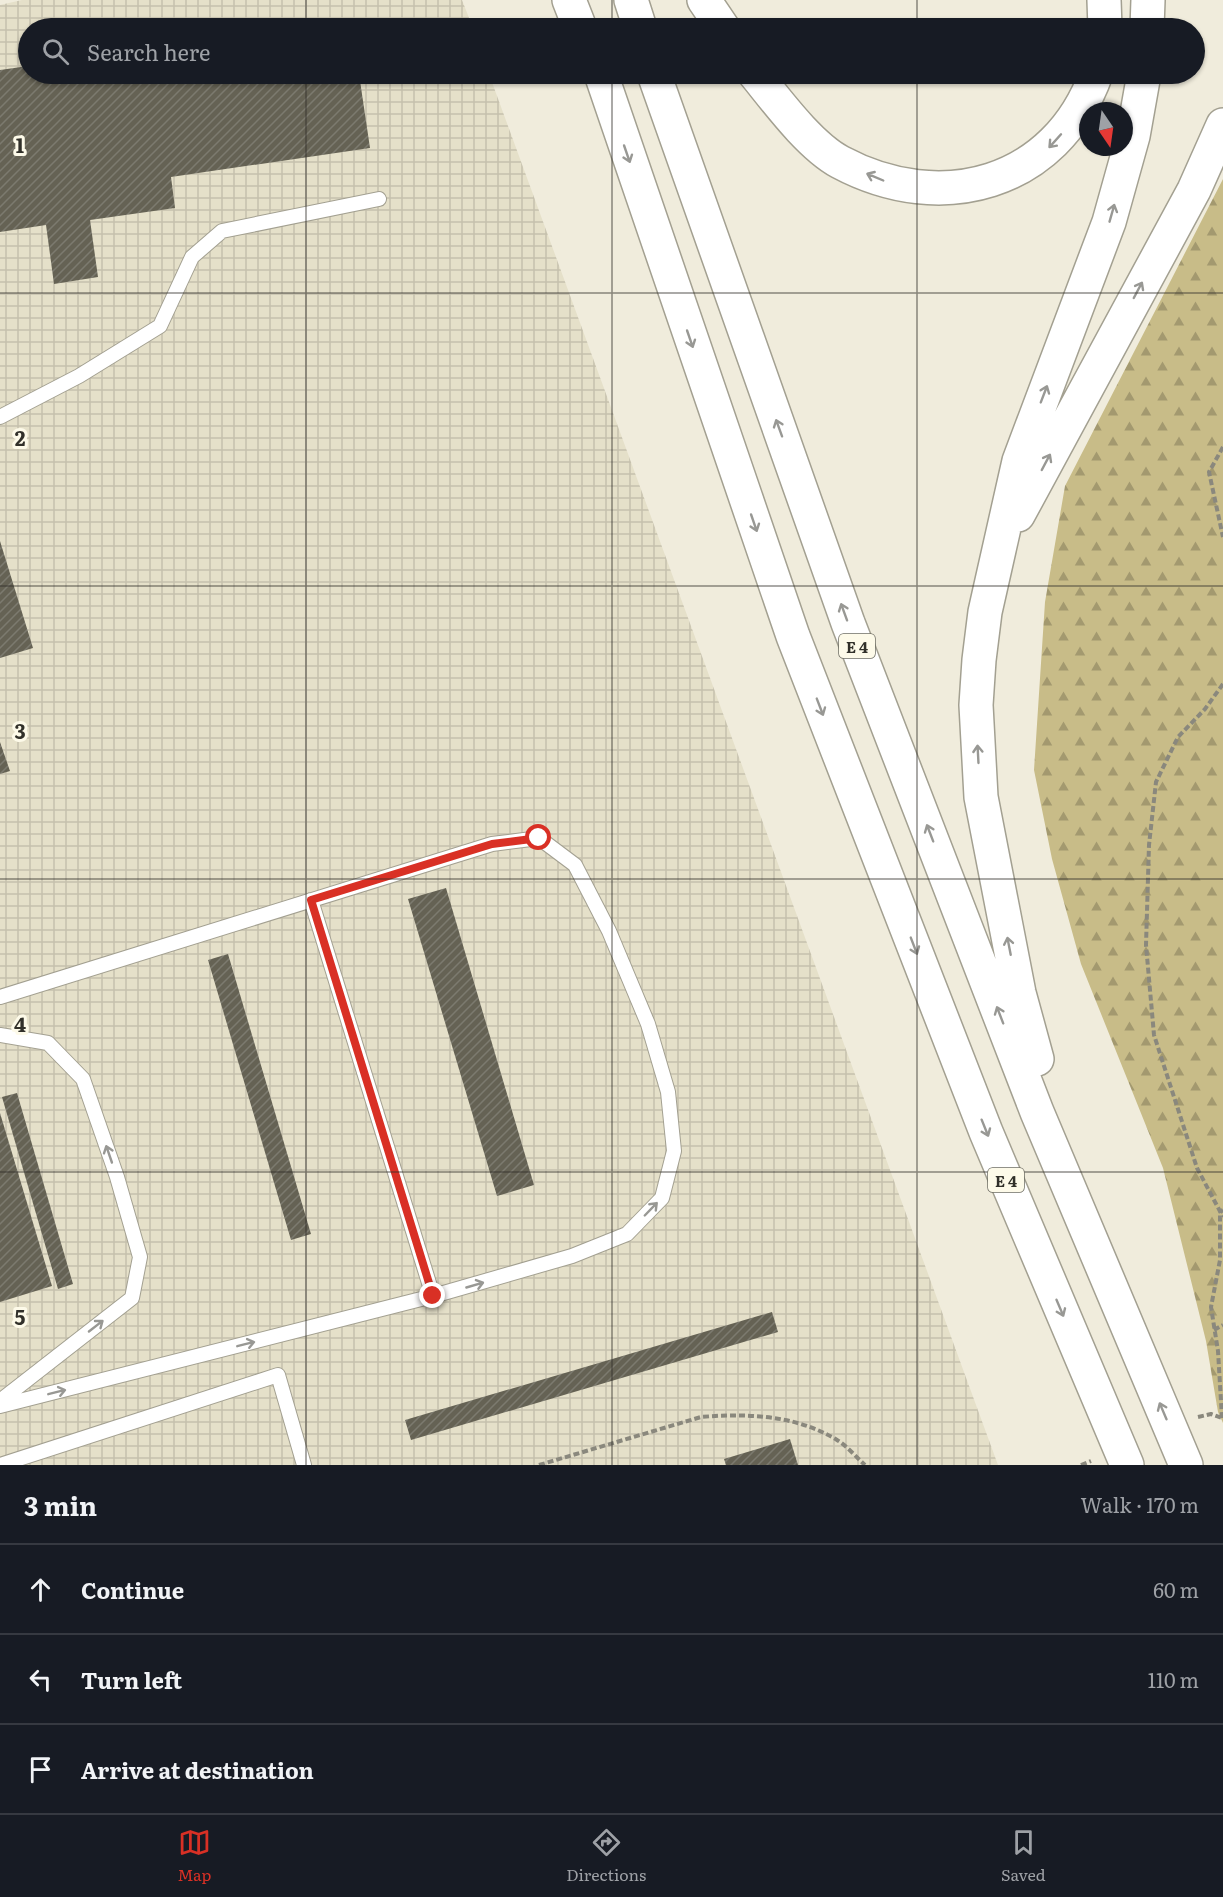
<!DOCTYPE html>
<html lang="en">
<head>
<meta charset="utf-8">
<style>
  body { margin:0; font-family:Literata,serif; background:#242831; color:#f1f3f6 }
  .compass { position:absolute; left:1079px; top:102px; width:54px; height:54px; border-radius:50%; background:#171b24; box-shadow:0 2px 4px #0004; rotate:167deg }
  .stop { position:absolute; width:18px; height:18px; margin:-14px; border:4px solid #d93025; border-radius:50%; background:#fff }
  .stop.end { background:#d93025; border-color:#fff; box-shadow:0 2px 6px #0008 }
  .list { margin:0; padding:0; list-style:none }
  h2 { display:flex; justify-content:space-between; align-items:center; height:78px; margin:0; padding:0 24px; font-size:26px }
  h2 small { font-size:20px; font-weight:400; color:#9ea1a6 }
  .list li { display:grid; grid-template-columns:39px 1fr auto; gap:18px; align-items:center; box-sizing:border-box; height:90px; padding:0 24px; border-top:2px solid #363941 }
  .list b { display:block; font-size:22px; white-space:nowrap }
  .list em { font-size:20px; font-style:normal; color:#9ea1a6 }
  .icon { flex:none; width:33px; height:33px; fill:none; stroke:currentColor; stroke-width:2; stroke-linecap:round; stroke-linejoin:round }
  .map { position:relative; flex:none; width:1223px; height:1465px; overflow:hidden }
  .search { position:absolute; background:#171b24; box-shadow:0 2px 4px #0004; left:18px; right:18px; top:18px; height:66px; display:flex; align-items:center; gap:15px; box-sizing:border-box; padding:0 21px; border-radius:33px; color:#9ea1a6; font-size:22px }
  .sheet { height:348px; background:#171b24 }
  nav { display:flex; justify-content:space-around; align-items:center; box-sizing:border-box; height:84px; border-top:2px solid #363941; background:#171b24; font-size:16px; color:#9ea1a6 }
  nav a { display:grid; justify-items:center; gap:3px }
  nav .on { color:#d93025 }
  .map>svg:first-child { display:block }
</style>
</head>
<body>
<div class="map">
<svg width="1223" height="1465" viewBox="0 0 1223 1465">
  <defs>
    <pattern id="industrial-grid" width="8" height="8" patternUnits="userSpaceOnUse" patternTransform="scale(1.5)"><rect width="8" height="8" fill="#e5e0c9"/><path d="M0 4h8M4 0v8" fill="none" stroke="#c5c0ad"/></pattern>
    <pattern id="forest-firs" width="22" height="20" patternUnits="userSpaceOnUse" patternTransform="scale(1.5)"><rect width="22" height="20" fill="#c8bc88"/><path d="M5 1l3.5 6h-7zM16 11l3.5 6h-7z" fill="#a3996f"/></pattern>
    <pattern id="building-hatch" width="6" height="6" patternUnits="userSpaceOnUse" patternTransform="scale(1.5)"><rect width="6" height="6" fill="#656254"/><path d="M-1 1l2-2M0 6l6-6M5 7l2-2" fill="none" stroke="#7c7a6f"/></pattern>
  </defs>
  <rect width="100%" height="100%" fill="#f0ecdc"/>
  <!-- industrial -->
  <path fill="url(#industrial-grid)" d="M 22,0 L 462,0 L 473,28 L 28,28 L 28,74 L 489,74 L 998,1465 L 0,1465 L 0,5 Z"/>
  <!-- forest -->
  <path fill="url(#forest-firs)" d="M 1223,179 L 1223,1423 L 1218,1412 L 1206,1341 L 1163,1168 L 1081,964 L 1052,859 L 1034,770 L 1045,602 L 1065,486 Z"/>
  <!-- building -->
  <path fill="url(#building-hatch)" d="M 351,20 L 353,28 L 301,28 L 301,27 Z
    M 28,66 L 28,74 L 359,74 L 370,148 L 171,177 L 175,208 L 90,220 L 98,277 L 54,284 L 46,225 L 0,232 L 0,70 Z
    M 0,541 L 33,648 L 0,658 Z
    M 0,742 L 10,771 L 0,774 Z
    M 446,888 L 534,1185 L 497,1196 L 408,899 Z
    M 228,954 L 311,1234 L 291,1240 L 208,960 Z
    M 17,1093 L 73,1284 L 58,1289 L 2,1097 Z
    M 0,1113 L 52,1286 L 0,1302 Z
    M 772,1312 L 778,1332 L 411,1440 L 405,1420 Z
    M 790,1439 L 798,1465 L 726,1465 L 724,1459 Z"/>
  <g fill="none" stroke-linecap="round" stroke-linejoin="round">
    <defs>
      <path id="lane" d="M 0,417 L 79,376 L 160,326 L 192,257 L 222,231 L 379,199
        M 311,900 L 433,1296
        M 0,997 L 492,844 L 539,838 L 575,865 L 609,931 L 648,1024 L 668,1092 L 674,1151 L 662,1198 L 627,1234 L 572,1256 L 433,1296 L 0,1406
        M 0,1035 L 48,1043 L 83,1079 L 117,1177 L 140,1257 L 132,1298 L 0,1401
        M 0,1465 L 278,1375 L 304,1465"/>
      <path id="highway" d="M 569,0 L 580,28
        M 631,0 L 640,28
        M 704,0 L 723,28
        M 1104,0 L 1105,28
        M 1147,28 L 1148,0
        M 601,74 L 793,636 L 986,1132 L 1127,1465
        M 654,74 L 848,623 L 1037,1112 L 1186,1465
        M 755,74 C 777,101 809,145 840,162 C 941,216 1056,185 1096,74
        M 1018,515 L 1194,190 L 1223,125
        M 1037,1059 L 1019,993 L 981,797 L 976,705 L 979,660 L 985,612 L 1019,461 L 1109,222 L 1133,136 L 1144,74"/>
    </defs>
    <!-- lane casing -->
    <use href="#lane" stroke="#a3a091" stroke-width="16"/>
    <!-- highway casing -->
    <use href="#highway" stroke="#a3a091" stroke-width="36"/>
    <!-- path -->
    <path stroke="#8a887d" stroke-width="4" stroke-dasharray="6 3" stroke-linecap="butt" d="M 1223,447 L 1209,472 L 1223,537
      M 1223,684 L 1205,709 L 1178,737 L 1156,782 L 1149,845 L 1146,945 L 1154,1035 L 1197,1168 L 1223,1217
      M 1214,1330 L 1223,1325
      M 1198,1417 L 1211,1414 L 1222,1418
      M 1222,1418 L 1218,1351 L 1211,1307 L 1220,1260 L 1220,1212 L 1223,1210
      M 539,1465 L 701,1417 C 748,1413 796,1415 837,1440 C 847,1446 856,1457 865,1465
      M 1081,1465 L 1091,1461"/>
    <!-- lane -->
    <use href="#lane" stroke="#fff" stroke-width="14"/>
    <!-- highway -->
    <use href="#highway" stroke="#fff" stroke-width="33"/>
  </g>
  <!-- one-way arrows -->
  <defs><path id="oneway-shaft" d="M-6 0H5M1.5-3L5.5 0L1.5 3" fill="none" stroke-width="1.6" stroke-linecap="round" stroke-linejoin="round" transform="scale(1.5)"/></defs>
  <g stroke="#989894">
    <use href="#oneway-shaft" transform="translate(1055 141) rotate(132)"/>
    <use href="#oneway-shaft" transform="translate(627 154) rotate(71)"/>
    <use href="#oneway-shaft" transform="translate(875 177) rotate(-157)"/>
    <use href="#oneway-shaft" transform="translate(1112 213) rotate(-74)"/>
    <use href="#oneway-shaft" transform="translate(1138 290) rotate(-62)"/>
    <use href="#oneway-shaft" transform="translate(690 339) rotate(71)"/>
    <use href="#oneway-shaft" transform="translate(1044 394) rotate(-69)"/>
    <use href="#oneway-shaft" transform="translate(779 428) rotate(-110)"/>
    <use href="#oneway-shaft" transform="translate(1046 462) rotate(-62)"/>
    <use href="#oneway-shaft" transform="translate(754 523) rotate(71)"/>
    <use href="#oneway-shaft" transform="translate(844 612) rotate(-110)"/>
    <use href="#oneway-shaft" transform="translate(820 707) rotate(69)"/>
    <use href="#oneway-shaft" transform="translate(978 754) rotate(-93)"/>
    <use href="#oneway-shaft" transform="translate(930 833) rotate(-111)"/>
    <use href="#oneway-shaft" transform="translate(914 946) rotate(69)"/>
    <use href="#oneway-shaft" transform="translate(1009 946) rotate(-101)"/>
    <use href="#oneway-shaft" transform="translate(1000 1015) rotate(-111)"/>
    <use href="#oneway-shaft" transform="translate(985 1128) rotate(68)"/>
    <use href="#oneway-shaft" transform="translate(109 1154) rotate(-109)"/>
    <use href="#oneway-shaft" transform="translate(651 1209) rotate(-46)"/>
    <use href="#oneway-shaft" transform="translate(475 1285) rotate(-16)"/>
    <use href="#oneway-shaft" transform="translate(1060 1308) rotate(67)"/>
    <use href="#oneway-shaft" transform="translate(96 1326) rotate(-38)"/>
    <use href="#oneway-shaft" transform="translate(246 1344) rotate(-14)"/>
    <use href="#oneway-shaft" transform="translate(57 1392) rotate(-14)"/>
    <use href="#oneway-shaft" transform="translate(1163 1411) rotate(-113)"/>
  </g>
  <g fill="none" stroke-linecap="round" stroke-linejoin="round">
    <!-- route -->
    <path stroke="#d93025" stroke-width="8" d="M 433,1296 L 311,900 L 492,844 L 539,838"/>
  </g>
  <!-- grid -->
  <path fill="none" stroke="#31302a" stroke-width="1.5" stroke-opacity="0.55" d="M 306,0 L 306,28M 612,0 L 612,28M 917,0 L 917,28M 306,74 L 306,1465M 612,74 L 612,1465M 917,74 L 917,1465M 0,293 L 1223,293M 0,586 L 1223,586M 0,879 L 1223,879M 0,1172 L 1223,1172"/>
  <g text-anchor="middle" dominant-baseline="central" stroke-width="6" stroke-linejoin="round" paint-order="stroke">
    <!-- shield labels -->
    <g fill="#fdfae9" stroke="#6e6d63" stroke-width="1.5">
      <rect x="839" y="634" width="36" height="24" rx="4.5"/>
      <rect x="988" y="1168" width="36" height="24" rx="4.5"/>
    </g>
    <g font-size="15" font-weight="bold" fill="#31302a">
      <text x="857" y="646">E 4</text>
      <text x="1006" y="1180">E 4</text>
    </g>
  </g>
  <g font-size="20" text-anchor="middle" font-weight="bold" fill="#31302a" stroke="#fdfae9" stroke-width="6" stroke-linejoin="round" paint-order="stroke">
    <text x="20" y="153">1</text>
    <text x="20" y="446">2</text>
    <text x="20" y="739">3</text>
    <text x="20" y="1032">4</text>
    <text x="20" y="1325">5</text>
  </g>
</svg>
<svg class="compass" viewBox="-18 -18 36 36"><path d="M0-13l5 13h-10z" fill="#e53935"/><path d="M0 13l5-13h-10z" fill="#9ea1a6"/></svg>
<div class="stop" style="left:539px;top:838px"></div>
<div class="stop end" style="left:433px;top:1296px"></div>
<div class="search"><svg class="icon" aria-label="search" viewBox="0 0 24 24"><circle cx="10" cy="10" r="6"/><path d="M15 15l6 6"/></svg>Search here</div>
</div>
<section class="sheet">
<h2>3 min<small>Walk · 170 m</small></h2>
<ul class="list">
<li><svg class="icon" aria-label="ahead" viewBox="0 0 24 24"><path d="M12 20V5M6 11l6-6 6 6"/></svg><div><b>Continue</b></div><em>60 m</em></li>
<li><svg class="icon" aria-label="left" viewBox="0 0 24 24"><path d="M17 20v-9H6M10 6l-5 5 5 5"/></svg><div><b>Turn left</b></div><em>110 m</em></li>
<li><svg class="icon" aria-label="arrive" viewBox="0 0 24 24"><path d="M6 21V4h12l-3 4 3 4H6"/></svg><div><b>Arrive at destination</b></div></li>
</ul>
</section>
<nav>
<a class="on"><svg class="icon" aria-label="map" viewBox="0 0 24 24"><path d="M3 6l6-2 6 2 6-2v14l-6 2-6-2-6 2zM9 4v14M15 6v14"/></svg>Map</a>
<a><svg class="icon" aria-label="directions" viewBox="0 0 24 24"><path d="M12 3l9 9-9 9-9-9zM9 14v-3h6M13 9l2 2-2 2"/></svg>Directions</a>
<a><svg class="icon" aria-label="saved" viewBox="0 0 24 24"><path d="M7 4h10v16l-5-4-5 4z"/></svg>Saved</a>
</nav>
</body>
</html>
